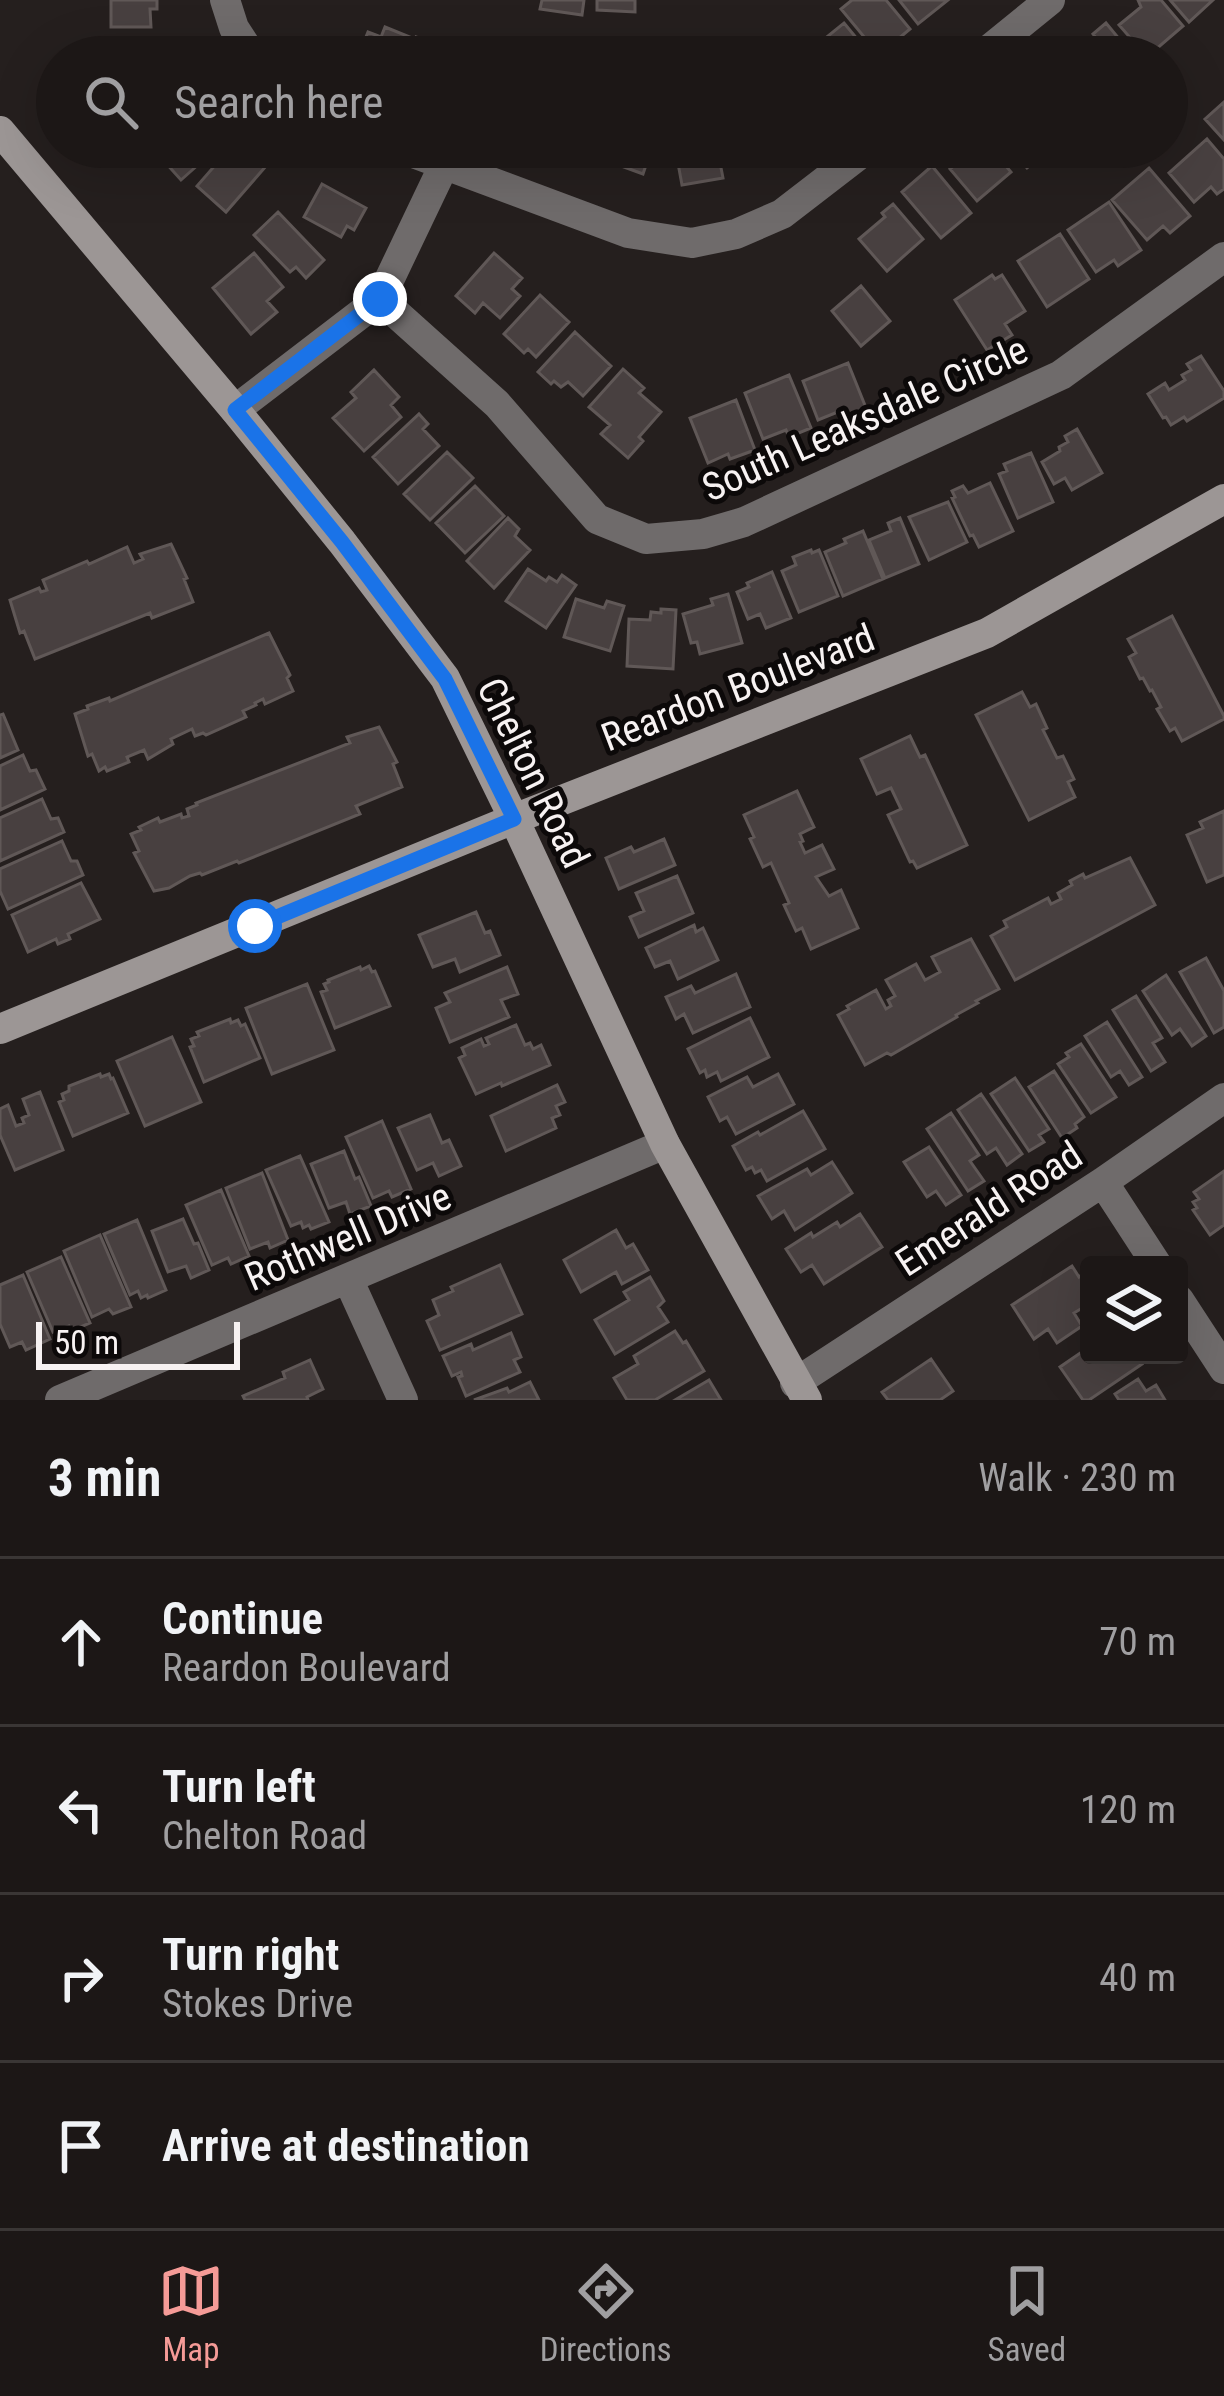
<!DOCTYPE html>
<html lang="en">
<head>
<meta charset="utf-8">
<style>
  body { margin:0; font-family:"Roboto Condensed",sans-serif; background:#292423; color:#f1f3f6 }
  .controls { position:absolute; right:36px; bottom:36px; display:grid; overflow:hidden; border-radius:12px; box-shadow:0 12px 48px #0002 }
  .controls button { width:108px; height:108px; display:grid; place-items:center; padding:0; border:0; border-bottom:3px solid #3a3635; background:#1c1716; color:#f1f3f6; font:60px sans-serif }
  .scale { position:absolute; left:36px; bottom:30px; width:204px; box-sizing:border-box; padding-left:12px; border:6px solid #f7f2f2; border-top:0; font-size:33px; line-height:42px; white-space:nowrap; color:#f7f2f2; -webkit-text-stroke:9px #0c0909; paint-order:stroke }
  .stop { position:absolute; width:36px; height:36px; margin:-27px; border:9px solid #1a73e8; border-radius:50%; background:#fff }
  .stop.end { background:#1a73e8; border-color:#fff; box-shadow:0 3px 12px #0008 }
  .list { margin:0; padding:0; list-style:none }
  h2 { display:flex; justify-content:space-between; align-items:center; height:156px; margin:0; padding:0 48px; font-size:51px }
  h2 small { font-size:39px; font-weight:400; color:#a09fa1 }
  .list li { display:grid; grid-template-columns:78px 1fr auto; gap:36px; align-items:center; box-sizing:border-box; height:168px; padding:0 48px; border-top:3px solid #3a3635 }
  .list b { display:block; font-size:45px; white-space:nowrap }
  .list p { margin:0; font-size:39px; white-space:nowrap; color:#a09fa1 }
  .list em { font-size:39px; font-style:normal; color:#a09fa1 }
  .icon { flex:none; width:66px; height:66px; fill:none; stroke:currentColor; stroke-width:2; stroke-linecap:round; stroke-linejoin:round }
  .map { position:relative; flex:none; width:1224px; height:1400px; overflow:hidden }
  .search { position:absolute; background:#1c1716; box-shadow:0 12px 48px #0002; left:36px; right:36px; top:36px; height:132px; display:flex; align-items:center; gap:30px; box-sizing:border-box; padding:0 42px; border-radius:66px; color:#a09fa1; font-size:45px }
  .sheet { height:828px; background:#1c1716 }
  nav { display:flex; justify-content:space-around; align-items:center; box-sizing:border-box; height:168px; border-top:3px solid #3a3635; background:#1c1716; font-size:33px; color:#a09fa1 }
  nav a { display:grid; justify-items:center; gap:6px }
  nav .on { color:#f59b97 }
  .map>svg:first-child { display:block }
</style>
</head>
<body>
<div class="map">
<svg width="1224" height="1400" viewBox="0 0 1224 1400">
  <rect width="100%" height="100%" fill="#251f1e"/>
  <!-- building -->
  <path fill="#484040" stroke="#605857" stroke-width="3" d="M 111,0 L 157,0 L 157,9 L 150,9 L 151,27 L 111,27 Z
    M 542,0 L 584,0 L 582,15 L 540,9 Z
    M 597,0 L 635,0 L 635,12 L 597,10 Z
    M 852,0 L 886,0 L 910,29 L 879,55 L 841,9 Z
    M 899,0 L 948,0 L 918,24 Z
    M 1138,0 L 1161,0 L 1183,26 L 1147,57 L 1119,25 L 1141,7 Z
    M 1170,0 L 1213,0 L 1189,22 Z
    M 844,23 L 872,57 L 802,57 Z
    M 1106,23 L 1134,57 L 1082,57 L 1092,49 L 1089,46 L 1097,39 L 1093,34 Z
    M 385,27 L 410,37 L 402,57 L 358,57 L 368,32 L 381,37 Z
    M 416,37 L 454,51 L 451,57 L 408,57 Z
    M 1224,102 L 1224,140 L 1205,119 Z
    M 1207,139 L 1224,159 L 1224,189 L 1217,194 L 1211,187 L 1194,202 L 1169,173 Z
    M 161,147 L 218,147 L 181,180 L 156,152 Z
    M 231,147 L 250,161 L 255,155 L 267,165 L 226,212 L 197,186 Z
    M 610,147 L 652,147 L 643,174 L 605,160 Z
    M 675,147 L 717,147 L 723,178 L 682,185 Z
    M 966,147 L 990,147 L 1011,172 L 977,201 L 950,169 L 966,155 L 962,150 Z
    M 1009,147 L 1052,147 L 1027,168 Z
    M 932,166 L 971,213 L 941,238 L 902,192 Z
    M 1149,168 L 1190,216 L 1170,233 L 1163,226 L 1147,240 L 1112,200 Z
    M 322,184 L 366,208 L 354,230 L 347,226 L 341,237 L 304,217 Z
    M 1109,202 L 1141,250 L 1118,266 L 1114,260 L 1096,272 L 1068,230 Z
    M 893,204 L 923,239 L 887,271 L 859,239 L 885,217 L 882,213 Z
    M 278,212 L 324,260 L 306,278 L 296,267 L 290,272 L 254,235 Z
    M 1060,234 L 1089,279 L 1047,307 L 1018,261 Z
    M 254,253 L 283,287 L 267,301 L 277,312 L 251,334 L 213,288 Z
    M 494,253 L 522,278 L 512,289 L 520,296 L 500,318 L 483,303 L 475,313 L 456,296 Z
    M 992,275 L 995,279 L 1002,275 L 1025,311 L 1005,324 L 1012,335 L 987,350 L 955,300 Z
    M 861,286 L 890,321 L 861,346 L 832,311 Z
    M 540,295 L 569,322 L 536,357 L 528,349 L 524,353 L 504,334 Z
    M 575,332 L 611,366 L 583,396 L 568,382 L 561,387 L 554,381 L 551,384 L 538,372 Z
    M 1201,356 L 1224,391 L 1224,398 L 1187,421 L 1184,417 L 1171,425 L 1166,417 L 1163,418 L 1148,394 L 1165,383 L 1169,390 L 1185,380 L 1182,375 L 1191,370 L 1187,364 Z
    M 848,363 L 866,408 L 842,417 L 840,411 L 818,420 L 803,381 Z
    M 623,369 L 644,388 L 639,393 L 661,412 L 639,437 L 643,441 L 628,458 L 601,434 L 610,425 L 589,407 Z
    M 374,370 L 399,397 L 391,405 L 401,417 L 364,451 L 333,418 L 356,398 L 351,392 Z
    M 789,375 L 811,428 L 789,437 L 786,430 L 763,439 L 745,393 Z
    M 736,400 L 755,450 L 730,459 L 728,454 L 708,463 L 690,418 Z
    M 419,414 L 428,424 L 423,429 L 439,446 L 398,484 L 373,457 Z
    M 1077,429 L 1102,473 L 1072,490 L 1065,478 L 1054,484 L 1042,462 L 1060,451 L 1059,447 L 1068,442 L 1065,436 Z
    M 447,452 L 473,478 L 430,520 L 404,494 Z
    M 1031,453 L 1053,502 L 1018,518 L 999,474 L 1007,471 L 1004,464 Z
    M 990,483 L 1013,531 L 979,547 L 973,535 L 970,536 L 952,498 L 955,497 L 952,491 L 963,486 L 968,493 Z
    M 475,486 L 504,516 L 465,553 L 436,523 Z
    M 948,502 L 967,542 L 929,560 L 909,517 Z
    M 508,518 L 519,529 L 515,536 L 530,550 L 494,588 L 467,561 Z
    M 900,518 L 919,564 L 885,578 L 869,540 L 891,531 L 888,523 Z
    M 863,531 L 883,579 L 843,596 L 825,552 L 846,543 L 844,539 Z
    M 171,544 L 187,578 L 184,579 L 193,602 L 152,618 L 150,613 L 35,659 L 24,631 L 20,633 L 10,600 L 39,588 L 41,592 L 47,590 L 43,580 L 87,561 L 89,564 L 127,547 L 134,563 L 143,559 L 140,554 Z
    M 811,550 L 812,553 L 819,550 L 838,596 L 799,612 L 782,571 L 796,565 L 793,557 Z
    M 528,569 L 546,581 L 549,577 L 557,582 L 562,575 L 576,585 L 546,628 L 506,601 Z
    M 772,572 L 791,618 L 766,628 L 760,614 L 748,619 L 737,592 L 749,587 L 747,583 Z
    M 728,594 L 742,643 L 700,654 L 697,642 L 691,643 L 683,614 L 713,605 L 711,599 Z
    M 576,599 L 604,608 L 607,601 L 624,606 L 610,651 L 564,637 Z
    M 661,609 L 676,610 L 673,669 L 627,666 L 629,619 L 650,620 L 651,612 L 661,613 Z
    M 1172,616 L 1224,716 L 1224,719 L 1182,741 L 1175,728 L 1170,731 L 1157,709 L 1161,707 L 1152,690 L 1150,691 L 1143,678 L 1140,679 L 1129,657 L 1136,653 L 1128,639 Z
    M 269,633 L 290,675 L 287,678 L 293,691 L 265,704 L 263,699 L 255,703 L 256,705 L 243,711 L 246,717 L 206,735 L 203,733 L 195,736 L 192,729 L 171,739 L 173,744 L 148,759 L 144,750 L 127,757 L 129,762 L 107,771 L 105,767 L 99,771 L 92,754 L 88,756 L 75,714 L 88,709 L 87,706 L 109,698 L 110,701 Z
    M 1022,692 L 1030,707 L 1036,704 L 1047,728 L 1043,730 L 1057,758 L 1063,756 L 1074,779 L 1068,782 L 1075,797 L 1029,820 L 976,715 Z
    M 3,714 L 18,750 L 0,758 L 0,715 Z
    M 379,727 L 397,762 L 393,764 L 402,787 L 356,806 L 360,814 L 239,863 L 237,861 L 202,875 L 200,873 L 190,876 L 169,888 L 154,891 L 134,853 L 139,851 L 131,834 L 141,830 L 139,827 L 158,818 L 160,822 L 181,814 L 182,818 L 189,816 L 187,809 L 197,805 L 196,803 L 350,743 L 347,737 Z
    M 910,736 L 920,757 L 925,755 L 967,845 L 917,868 L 913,861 L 910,862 L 888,815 L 901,809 L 891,788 L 877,794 L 861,759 Z
    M 23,755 L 30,771 L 36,770 L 45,789 L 0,810 L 0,766 Z
    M 797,791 L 814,827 L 800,834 L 803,841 L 800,842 L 805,853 L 822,845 L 834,869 L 816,877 L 829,896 L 841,890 L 858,928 L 811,949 L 802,928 L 796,931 L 784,905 L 789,903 L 771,863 L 763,867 L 750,839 L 754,837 L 744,815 Z
    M 42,799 L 51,819 L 58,818 L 64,832 L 0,861 L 0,818 Z
    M 1224,811 L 1224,875 L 1207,882 L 1187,835 L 1203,828 L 1200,822 Z
    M 664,839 L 675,865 L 619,889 L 606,858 L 631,847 L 634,852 Z
    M 62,841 L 71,861 L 77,861 L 83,875 L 8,909 L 0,891 L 0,869 Z
    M 1130,858 L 1155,905 L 1015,980 L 991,936 L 1007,927 L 1004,921 L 1048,898 L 1051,904 L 1061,899 L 1058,893 L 1072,885 L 1070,881 L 1083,874 L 1085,878 Z
    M 677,876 L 693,913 L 639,937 L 630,917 L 644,911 L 636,893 Z
    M 81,883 L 100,919 L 68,934 L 70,939 L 58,944 L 56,939 L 28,952 L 12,915 Z
    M 476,912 L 485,933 L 490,931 L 500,955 L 460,972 L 455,959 L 433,967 L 419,935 Z
    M 694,925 L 696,932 L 703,928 L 718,960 L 678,979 L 670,961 L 655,967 L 646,948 Z
    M 971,939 L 999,989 L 976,1001 L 978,1003 L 956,1015 L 957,1017 L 891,1055 L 887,1053 L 865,1065 L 838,1015 L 849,1009 L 847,1006 L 876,990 L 886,1009 L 891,1006 L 888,1000 L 895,996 L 886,980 L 916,964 L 925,980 L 940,972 L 932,957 Z
    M 1206,958 L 1224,991 L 1224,1027 L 1214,1033 L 1180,972 Z
    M 369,966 L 372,972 L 375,971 L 390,1006 L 335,1028 L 321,992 L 327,990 L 324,984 L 329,982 L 328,980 L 360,967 L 361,970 Z
    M 507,967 L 518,994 L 501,1000 L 509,1017 L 450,1042 L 436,1008 L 450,1002 L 445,993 Z
    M 736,974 L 750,1007 L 693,1033 L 684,1014 L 676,1019 L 666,997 L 691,986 L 695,993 Z
    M 1166,975 L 1206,1036 L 1192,1046 L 1180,1029 L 1172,1035 L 1143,991 Z
    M 307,984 L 334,1050 L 272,1074 L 246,1008 Z
    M 1136,996 L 1162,1038 L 1153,1043 L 1165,1062 L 1151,1071 L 1113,1010 Z
    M 750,1018 L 769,1057 L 721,1081 L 717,1072 L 707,1077 L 705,1070 L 700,1073 L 688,1049 Z
    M 230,1019 L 231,1023 L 238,1020 L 241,1026 L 245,1024 L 260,1058 L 204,1082 L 190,1047 L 194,1046 L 191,1039 L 199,1036 L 197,1032 Z
    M 1107,1022 L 1142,1077 L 1129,1085 L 1120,1071 L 1111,1077 L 1085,1036 Z
    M 516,1025 L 525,1045 L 530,1043 L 533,1049 L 541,1045 L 550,1065 L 502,1086 L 501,1083 L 476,1094 L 459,1058 L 465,1055 L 462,1048 L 481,1039 L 484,1046 L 489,1044 L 486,1038 Z
    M 172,1037 L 201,1102 L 145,1126 L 117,1061 Z
    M 1081,1044 L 1116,1097 L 1091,1113 L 1058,1064 L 1069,1057 L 1066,1053 Z
    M 1054,1071 L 1084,1117 L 1075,1124 L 1077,1128 L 1062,1138 L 1029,1087 Z
    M 100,1074 L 101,1077 L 109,1074 L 111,1079 L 113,1078 L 128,1113 L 73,1136 L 59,1102 L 64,1100 L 62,1094 L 69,1091 L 69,1086 Z
    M 778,1074 L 794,1104 L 736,1134 L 727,1117 L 720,1121 L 708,1097 L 747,1077 L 753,1087 Z
    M 1015,1078 L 1049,1129 L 1039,1135 L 1044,1142 L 1029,1151 L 991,1094 Z
    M 557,1085 L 565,1102 L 556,1106 L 560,1115 L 552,1118 L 556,1128 L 506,1151 L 491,1116 Z
    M 40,1092 L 63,1150 L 15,1170 L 0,1135 L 0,1109 L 8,1105 L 16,1126 L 24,1123 L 22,1118 L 29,1115 L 23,1099 Z
    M 981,1094 L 1022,1154 L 1007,1165 L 996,1148 L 987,1154 L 958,1110 Z
    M 803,1111 L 825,1149 L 767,1181 L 761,1170 L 755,1173 L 752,1167 L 746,1170 L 733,1146 L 758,1132 L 760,1135 Z
    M 951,1113 L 979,1155 L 970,1161 L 984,1181 L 968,1191 L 927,1129 Z
    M 430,1115 L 442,1143 L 449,1140 L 461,1166 L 439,1176 L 433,1163 L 417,1170 L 398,1128 Z
    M 382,1121 L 411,1189 L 392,1197 L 389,1191 L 373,1198 L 346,1137 Z
    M 929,1147 L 961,1195 L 946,1205 L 936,1191 L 927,1197 L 904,1162 Z
    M 344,1151 L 355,1179 L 359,1177 L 371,1206 L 350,1214 L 346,1202 L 329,1208 L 311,1164 Z
    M 300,1156 L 329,1222 L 311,1229 L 309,1225 L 303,1228 L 301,1222 L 291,1226 L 266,1170 Z
    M 832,1162 L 852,1193 L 795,1230 L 784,1211 L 772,1219 L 758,1196 L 807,1169 L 811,1175 Z
    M 1224,1171 L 1224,1225 L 1210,1235 L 1193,1210 L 1197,1208 L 1193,1202 L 1199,1199 L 1194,1192 Z
    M 262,1173 L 288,1240 L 270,1248 L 268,1242 L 250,1249 L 226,1188 Z
    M 221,1190 L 249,1256 L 231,1264 L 228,1258 L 212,1265 L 186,1205 Z
    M 860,1214 L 882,1247 L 824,1284 L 812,1265 L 801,1272 L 786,1249 L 811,1233 L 813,1237 L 837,1222 L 840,1227 Z
    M 183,1219 L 194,1244 L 198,1243 L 209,1270 L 191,1278 L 186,1266 L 168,1272 L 152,1231 Z
    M 137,1220 L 166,1290 L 148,1298 L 147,1295 L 141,1298 L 138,1291 L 130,1295 L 104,1234 Z
    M 616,1230 L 626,1248 L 633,1244 L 648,1270 L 622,1284 L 616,1272 L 581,1292 L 564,1260 Z
    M 100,1235 L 131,1307 L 113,1314 L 109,1309 L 92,1317 L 64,1251 Z
    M 61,1257 L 90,1323 L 71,1331 L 69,1326 L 53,1332 L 27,1272 Z
    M 500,1265 L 522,1314 L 440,1350 L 427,1321 L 439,1315 L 433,1300 L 453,1291 L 451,1287 Z
    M 1072,1266 L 1079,1277 L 1083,1274 L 1089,1283 L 1089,1304 L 1074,1313 L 1082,1326 L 1057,1343 L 1048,1329 L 1034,1339 L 1012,1305 Z
    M 23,1275 L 50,1339 L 26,1350 L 22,1342 L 10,1347 L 0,1324 L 0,1285 Z
    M 650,1277 L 664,1301 L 658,1307 L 668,1322 L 615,1354 L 595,1320 L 629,1300 L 624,1292 Z
    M 675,1331 L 683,1343 L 686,1341 L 704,1371 L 655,1400 L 627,1400 L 614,1378 L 638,1364 L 634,1356 Z
    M 511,1333 L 521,1357 L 514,1360 L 520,1372 L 466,1396 L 458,1377 L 462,1376 L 461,1372 L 452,1376 L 443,1356 L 471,1344 L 473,1350 Z
    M 1089,1347 L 1089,1355 L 1136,1355 L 1142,1364 L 1089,1400 L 1083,1400 L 1060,1367 Z
    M 931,1359 L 953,1391 L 940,1400 L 888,1400 L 882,1392 Z
    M 310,1360 L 323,1389 L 307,1397 L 308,1400 L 245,1400 L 243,1396 L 285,1378 L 283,1372 Z
    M 1138,1379 L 1146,1391 L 1156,1385 L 1165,1400 L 1119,1400 L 1115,1394 Z
    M 709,1380 L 721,1400 L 675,1400 Z
    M 530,1382 L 539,1400 L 474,1400 L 507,1388 L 509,1392 Z"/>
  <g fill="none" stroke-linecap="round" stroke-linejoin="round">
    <!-- street -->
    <path stroke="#6f6b6b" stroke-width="30" d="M 225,0 L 234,28 L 253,57
      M 980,57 L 1050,0
      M 397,147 L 628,233 L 692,243 L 736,234 L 782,214 L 869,147
      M 380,299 L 497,404 L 597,519 L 646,539 L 703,534 L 744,522 L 1061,375 L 1224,257
      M 235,410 L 380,299 L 444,165
      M 1103,1182 L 1157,1265
      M 348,1279 L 403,1400
      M 1179,1300 L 1224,1369
      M 795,1383 L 1103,1182 L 1224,1098
      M 60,1400 L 665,1144"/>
    <!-- secondary -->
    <path stroke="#9c9695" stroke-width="30" d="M 0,131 L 235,410 L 342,542 L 445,678 L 514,819 L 665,1144 L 807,1400
      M 0,1029 L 514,819 L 987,633 L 1224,499"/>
  </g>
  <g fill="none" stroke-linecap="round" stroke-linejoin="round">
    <!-- route -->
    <path stroke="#1a73e8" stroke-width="15" d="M 255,926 L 514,819 L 445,679 L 342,542 L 235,410 L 380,299"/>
  </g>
  <g text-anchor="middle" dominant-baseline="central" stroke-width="10" stroke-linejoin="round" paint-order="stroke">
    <!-- street labels -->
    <g font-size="39" fill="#f7f2f2" stroke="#0c0909">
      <text transform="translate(865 419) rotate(-24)">South Leaksdale Circle</text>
      <text transform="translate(738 688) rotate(-21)">Reardon Boulevard</text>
      <text transform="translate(533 773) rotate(64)">Chelton Road</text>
      <text transform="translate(989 1209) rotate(-33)">Emerald Road</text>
      <text transform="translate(348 1237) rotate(-23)">Rothwell Drive</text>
    </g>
  </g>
</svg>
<div class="controls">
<button><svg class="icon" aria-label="layers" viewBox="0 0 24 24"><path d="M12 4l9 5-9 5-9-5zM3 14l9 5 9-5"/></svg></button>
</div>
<div class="scale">50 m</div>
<div class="stop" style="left:255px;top:926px"></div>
<div class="stop end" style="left:380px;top:299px"></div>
<div class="search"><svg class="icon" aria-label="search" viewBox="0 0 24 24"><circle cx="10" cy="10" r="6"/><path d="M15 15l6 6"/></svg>Search here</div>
</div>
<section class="sheet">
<h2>3 min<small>Walk · 230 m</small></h2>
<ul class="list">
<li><svg class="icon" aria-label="ahead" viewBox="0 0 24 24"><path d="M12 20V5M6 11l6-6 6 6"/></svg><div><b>Continue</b><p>Reardon Boulevard</p></div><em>70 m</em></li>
<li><svg class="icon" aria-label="left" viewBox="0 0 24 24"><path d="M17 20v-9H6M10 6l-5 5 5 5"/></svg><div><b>Turn left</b><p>Chelton Road</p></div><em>120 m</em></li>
<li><svg class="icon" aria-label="right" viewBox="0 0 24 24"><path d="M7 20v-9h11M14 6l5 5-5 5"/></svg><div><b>Turn right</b><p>Stokes Drive</p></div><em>40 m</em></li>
<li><svg class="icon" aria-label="arrive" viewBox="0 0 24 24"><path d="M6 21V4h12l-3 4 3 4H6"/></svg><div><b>Arrive at destination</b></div></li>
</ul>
</section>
<nav>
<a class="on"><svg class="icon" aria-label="map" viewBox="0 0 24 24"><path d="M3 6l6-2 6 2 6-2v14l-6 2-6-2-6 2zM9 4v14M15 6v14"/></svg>Map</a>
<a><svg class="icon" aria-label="directions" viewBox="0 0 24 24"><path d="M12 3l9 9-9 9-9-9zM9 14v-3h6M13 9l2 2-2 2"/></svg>Directions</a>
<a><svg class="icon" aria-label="saved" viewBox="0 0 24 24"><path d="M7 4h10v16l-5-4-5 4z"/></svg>Saved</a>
</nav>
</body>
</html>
